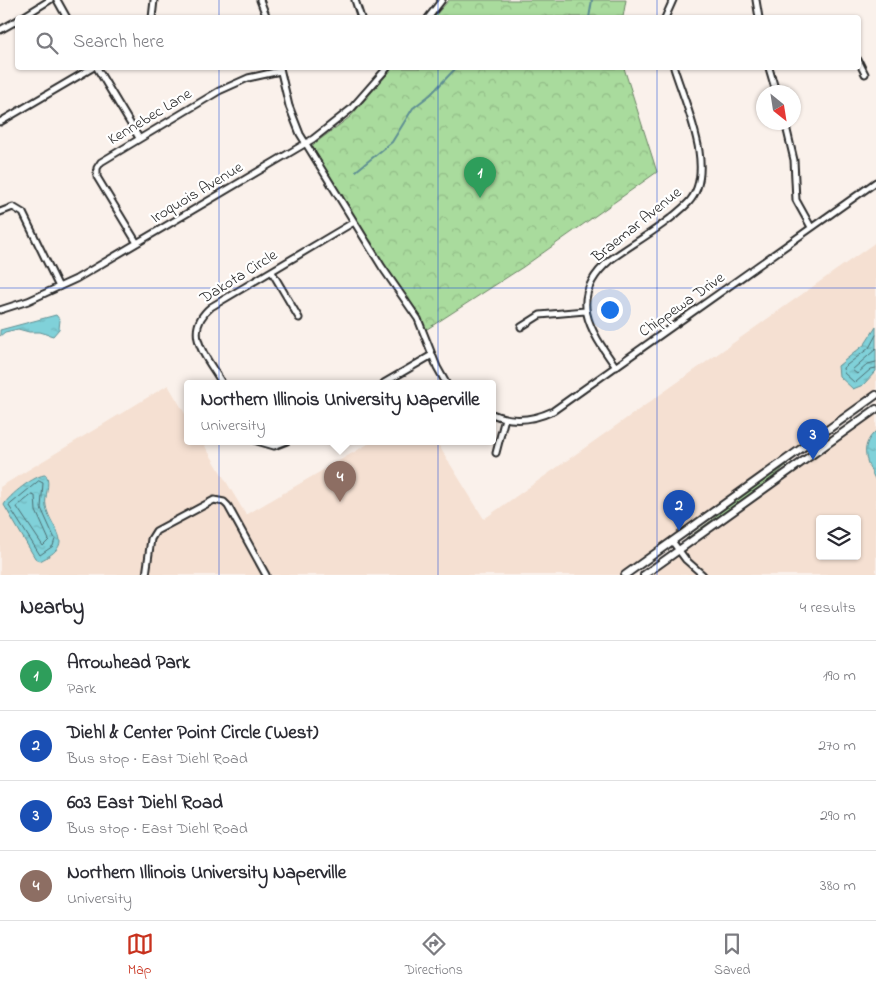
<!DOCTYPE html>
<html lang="en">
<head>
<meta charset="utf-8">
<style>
  body { margin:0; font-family:"Indie Flower",sans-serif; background:#f7f7f7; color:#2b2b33 }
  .controls { position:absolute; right:15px; bottom:15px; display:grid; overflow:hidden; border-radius:5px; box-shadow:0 1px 4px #0004 }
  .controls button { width:45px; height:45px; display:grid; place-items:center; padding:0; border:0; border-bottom:1px solid #e1e1e2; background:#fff; color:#2b2b33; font:25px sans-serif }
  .compass { position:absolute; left:756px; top:85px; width:45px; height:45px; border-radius:50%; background:#fff; box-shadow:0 1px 4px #0004; rotate:150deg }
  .you { position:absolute; left:609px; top:309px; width:18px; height:18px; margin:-12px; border:4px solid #fff; border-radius:50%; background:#1a73e8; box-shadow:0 0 0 8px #1a73e833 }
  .badge { display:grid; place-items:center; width:32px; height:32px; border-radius:50%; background:#c8321e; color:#fff; font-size:16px; font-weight:700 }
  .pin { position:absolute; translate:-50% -41px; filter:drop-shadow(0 1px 2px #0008) }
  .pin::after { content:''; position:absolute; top:26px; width:18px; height:15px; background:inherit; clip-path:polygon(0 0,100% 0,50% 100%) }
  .popup { position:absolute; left:184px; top:380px; width:312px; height:65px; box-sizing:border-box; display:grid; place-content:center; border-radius:5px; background:#fff; filter:drop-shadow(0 1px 4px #0005); font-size:16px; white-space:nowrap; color:#7c7c81 }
  .popup b { font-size:19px; color:#2b2b33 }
  .popup::after { content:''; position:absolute; left:50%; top:100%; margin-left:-10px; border:10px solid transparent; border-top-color:#fff }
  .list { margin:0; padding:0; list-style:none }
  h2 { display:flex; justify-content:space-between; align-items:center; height:65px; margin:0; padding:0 20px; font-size:21px }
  h2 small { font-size:16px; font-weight:400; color:#7c7c81 }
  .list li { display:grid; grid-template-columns:32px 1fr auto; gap:15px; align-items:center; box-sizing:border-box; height:70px; padding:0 20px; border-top:1px solid #e1e1e2 }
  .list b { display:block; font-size:19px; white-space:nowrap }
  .list p { margin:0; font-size:16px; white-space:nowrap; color:#7c7c81 }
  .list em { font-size:16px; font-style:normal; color:#7c7c81 }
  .icon { flex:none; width:28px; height:28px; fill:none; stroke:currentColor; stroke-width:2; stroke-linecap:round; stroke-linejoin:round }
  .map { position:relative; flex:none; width:876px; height:575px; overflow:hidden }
  .search { position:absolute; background:#fff; box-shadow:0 1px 4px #0004; left:15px; right:15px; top:15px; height:55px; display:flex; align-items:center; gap:12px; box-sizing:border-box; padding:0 18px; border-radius:5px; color:#7c7c81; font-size:19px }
  .sheet { height:345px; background:#fff }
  nav { display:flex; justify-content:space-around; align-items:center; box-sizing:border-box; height:70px; border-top:1px solid #e1e1e2; background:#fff; font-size:14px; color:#7c7c81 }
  nav a { display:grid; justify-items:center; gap:2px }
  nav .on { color:#c8321e }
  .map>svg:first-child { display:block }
</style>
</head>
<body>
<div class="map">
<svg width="876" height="575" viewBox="0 0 876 575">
  <defs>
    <pattern id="forest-crowns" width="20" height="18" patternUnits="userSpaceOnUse" patternTransform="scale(1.25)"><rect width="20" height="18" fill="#a9db9d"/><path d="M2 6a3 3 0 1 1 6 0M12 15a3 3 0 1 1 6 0" fill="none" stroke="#92bc87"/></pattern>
    <pattern id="water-ripples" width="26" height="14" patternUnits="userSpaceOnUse" patternTransform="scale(1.25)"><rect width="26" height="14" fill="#80d1d9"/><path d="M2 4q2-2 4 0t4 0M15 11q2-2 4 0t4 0" fill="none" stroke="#6fb4ba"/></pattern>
  </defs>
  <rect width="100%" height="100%" fill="#faf1eb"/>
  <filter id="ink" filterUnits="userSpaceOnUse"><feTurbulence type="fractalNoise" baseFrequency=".02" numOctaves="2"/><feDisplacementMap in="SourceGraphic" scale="10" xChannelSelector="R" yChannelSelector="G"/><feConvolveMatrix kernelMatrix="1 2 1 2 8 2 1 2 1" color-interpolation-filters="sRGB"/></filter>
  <g filter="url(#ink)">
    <!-- built -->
    <path fill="#f5e0d2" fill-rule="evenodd" d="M 876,242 L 876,391 L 620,575 L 0,575 L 0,487 L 168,385 L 187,417 L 188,441 L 202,441 L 246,515 L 373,441 L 436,441 L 484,519 Z
      M 876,412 L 876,575 L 650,575 L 706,535 ZM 820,519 L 857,519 L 857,556 L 820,556 Z"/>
    <!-- grass -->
    <path fill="#a9db9d" stroke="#6a8364" d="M 802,452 L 761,487 L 686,539 L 712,520 L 728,505 Z"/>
    <!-- forest -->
    <path fill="url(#forest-crowns)" stroke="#6a8364" d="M 449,0 L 626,0 L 623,17 L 434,17 Z
      M 393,68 L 624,68 L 657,172 L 523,267 L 424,331 L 310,147 L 350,117 Z"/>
    <!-- water -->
    <path fill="url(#water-ripples)" stroke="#5e8f93" d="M 56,315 L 60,320 L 59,329 L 53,336 L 40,332 L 29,332 L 18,329 L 5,332 L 0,336 L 0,330 Z
      M 876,327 L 876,371 L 863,385 L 853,389 L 839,376 L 838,366 L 865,344 Z
      M 876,431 L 876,481 C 867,463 858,447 876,431 Z
      M 46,475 C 51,485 44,496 46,506 C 51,532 78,542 40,561 L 35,558 L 4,505 C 8,496 36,474 46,475 Z"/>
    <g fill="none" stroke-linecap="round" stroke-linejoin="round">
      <!-- shore -->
      <path stroke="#4d6d71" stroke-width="1" d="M 876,335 L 869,348 L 843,368 L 844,373 L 855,383 L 871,369 L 876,368
        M 876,349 L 852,370 L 857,374 L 868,364 L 876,362
        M 39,481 L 43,483 L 41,508 L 55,539 L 53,546 L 40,555 L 9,506 Z
        M 32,495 L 35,496 L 36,511 L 49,540 L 43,546 L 17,507 Z"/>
      <!-- stream -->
      <path stroke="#5e8f93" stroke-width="2" d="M 589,18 L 592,0
        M 356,171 L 392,142 L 413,108 L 430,95 L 456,68"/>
      <defs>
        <path id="minor" d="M 57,0 L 67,18
          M 260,0 L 267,18
          M 355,0 L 361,18
          M 756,0 L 759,18
          M 21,18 L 50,0
          M 152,18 L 154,0
          M 428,18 L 442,0
          M 665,18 L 673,0
          M 0,30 L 18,20
          M 858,60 L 865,74
          M 97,68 L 139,138
          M 280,68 L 289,106 L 300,134 L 382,267 L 418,319 L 437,367 L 446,383
          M 769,68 L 776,92
          M 0,122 L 92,68
          M 785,122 L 794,160 L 796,200 L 811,227
          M 0,212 L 13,207 L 23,213 L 59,287
          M 137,243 L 97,177 L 97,168 L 101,162 L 219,91 L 248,78 L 280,71
          M 272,272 L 299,318
          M 0,310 L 28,301 L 76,279 L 313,139 L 351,109 L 387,68
          M 521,327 L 540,315 L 585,311
          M 616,367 C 589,329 567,297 610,260 C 635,242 666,225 688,203 C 718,172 685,104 674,68
          M 222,383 C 207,357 181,332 211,307 L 354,222
          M 384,383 L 432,355
          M 492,414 C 513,423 534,420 553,411 L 876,182
          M 257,441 L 274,446 L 287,441
          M 496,453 L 505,418
          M 672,541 L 686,560 L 703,575
          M 146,575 L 151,539 L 156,531 L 214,500 L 224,502 L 228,506 L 266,575"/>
        <path id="tertiary" d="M 625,575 L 876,395
          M 644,575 L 876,409"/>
      </defs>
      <!-- minor casing -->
      <use href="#minor" stroke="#2b2b2b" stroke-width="9"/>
      <!-- tertiary casing -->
      <use href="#tertiary" stroke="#2b2b2b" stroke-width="10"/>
      <!-- minor -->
      <use href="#minor" stroke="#fff" stroke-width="5"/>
      <!-- tertiary -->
      <use href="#tertiary" stroke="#fff" stroke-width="6"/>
    </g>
  </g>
  <!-- grid -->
  <path fill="none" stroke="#1d4ed8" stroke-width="1" stroke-opacity="0.55" d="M 219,0 L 219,18M 438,0 L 438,18M 657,0 L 657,18M 219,68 L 219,575M 438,68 L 438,575M 657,68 L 657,575M 0,288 L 876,288"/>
  <g text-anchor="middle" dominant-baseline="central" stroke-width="4.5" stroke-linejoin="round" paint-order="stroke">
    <!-- street labels -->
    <g font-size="16" fill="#2b2b2b" stroke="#fff">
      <text transform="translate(150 117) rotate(-31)">Kennebec Lane</text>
      <text transform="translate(197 193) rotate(-31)">Iroquois Avenue</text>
      <text transform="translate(637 225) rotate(-39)">Braemar Avenue</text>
      <text transform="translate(239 277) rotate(-32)">Dakota Circle</text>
      <text transform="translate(682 305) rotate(-35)">Chippewa Drive</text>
    </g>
  </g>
</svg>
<div class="controls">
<button><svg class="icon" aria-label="layers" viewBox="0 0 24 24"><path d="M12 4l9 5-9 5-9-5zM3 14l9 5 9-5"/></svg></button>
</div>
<svg class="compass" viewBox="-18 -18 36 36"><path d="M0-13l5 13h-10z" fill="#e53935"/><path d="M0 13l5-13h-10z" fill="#7c7c81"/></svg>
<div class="you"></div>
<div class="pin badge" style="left:480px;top:198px;background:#2e9e5b">1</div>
<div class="pin badge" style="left:679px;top:531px;background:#1a4fb4">2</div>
<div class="pin badge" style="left:813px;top:460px;background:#1a4fb4">3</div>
<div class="pin badge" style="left:340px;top:502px;background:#8d6e63">4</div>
<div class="popup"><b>Northern Illinois University Naperville</b>University</div>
<div class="search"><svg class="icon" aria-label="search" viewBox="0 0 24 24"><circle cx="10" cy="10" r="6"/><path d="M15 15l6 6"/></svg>Search here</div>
</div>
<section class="sheet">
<h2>Nearby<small>4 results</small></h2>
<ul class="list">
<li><span class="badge" style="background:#2e9e5b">1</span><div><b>Arrowhead Park</b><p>Park</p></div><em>190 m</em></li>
<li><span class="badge" style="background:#1a4fb4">2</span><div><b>Diehl &amp; Center Point Circle (West)</b><p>Bus stop · East Diehl Road</p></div><em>270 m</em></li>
<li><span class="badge" style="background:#1a4fb4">3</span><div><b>603 East Diehl Road</b><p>Bus stop · East Diehl Road</p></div><em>290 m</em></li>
<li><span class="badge" style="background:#8d6e63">4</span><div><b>Northern Illinois University Naperville</b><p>University</p></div><em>380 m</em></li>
</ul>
</section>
<nav>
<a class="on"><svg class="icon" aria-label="map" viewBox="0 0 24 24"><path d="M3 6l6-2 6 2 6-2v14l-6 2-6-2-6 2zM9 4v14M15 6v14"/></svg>Map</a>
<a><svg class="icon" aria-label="directions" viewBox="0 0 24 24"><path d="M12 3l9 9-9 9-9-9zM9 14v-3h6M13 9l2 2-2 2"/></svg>Directions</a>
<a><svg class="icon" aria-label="saved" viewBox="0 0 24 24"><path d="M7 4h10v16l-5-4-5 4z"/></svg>Saved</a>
</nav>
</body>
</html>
